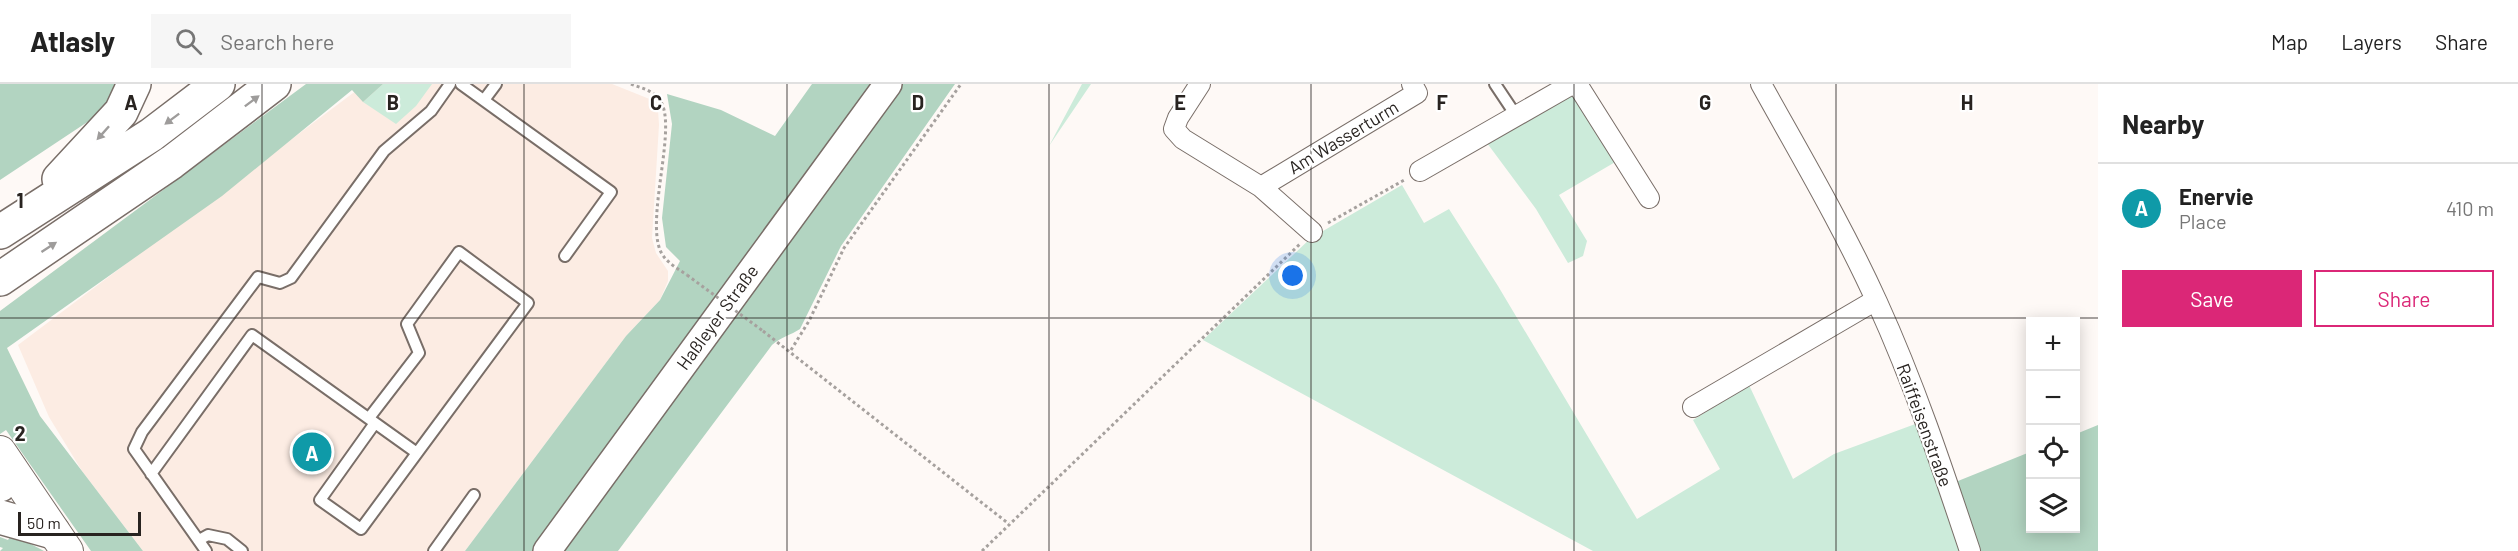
<!DOCTYPE html>
<html lang="en">
<head>
<meta charset="utf-8">
<style>
  body { margin:0; font-family:Barlow,sans-serif; background:#f6f6f6; color:#222 }
  .controls { position:absolute; right:18px; bottom:18px; display:grid; overflow:hidden; border-radius:0px; box-shadow:0 3px 15px #0003 }
  .controls button { width:54px; height:54px; display:grid; place-items:center; padding:0; border:0; border-bottom:2px solid #e0e0e0; background:#fff; color:#222; font:30px sans-serif }
  .scale { position:absolute; left:18px; bottom:15px; width:123px; box-sizing:border-box; padding-left:6px; border:3px solid #282320; border-top:0; font-size:16px; line-height:21px; white-space:nowrap; color:#282320; -webkit-text-stroke:4px #fff; paint-order:stroke }
  .you { position:absolute; left:1293px; top:192px; width:21px; height:21px; margin:-15px; border:4px solid #fff; border-radius:50%; background:#1a73e8; box-shadow:0 0 0 9px #1a73e833 }
  .badge { display:grid; place-items:center; width:39px; height:39px; border-radius:50%; background:#db2777; color:#fff; font-size:20px; font-weight:700 }
  .pin { position:absolute; translate:-50% -50%; border:3px solid #fff; box-shadow:0 2px 6px #0006 }
  .list { margin:0; padding:0; list-style:none }
  h2 { display:flex; justify-content:space-between; align-items:center; height:78px; margin:0; padding:0 24px; font-size:26px }
  h2 small { font-size:20px; font-weight:400; color:#767676 }
  .list li { display:grid; grid-template-columns:39px 1fr auto; gap:18px; align-items:center; box-sizing:border-box; height:90px; padding:0 24px; border-top:2px solid #e0e0e0 }
  .list b { display:block; font-size:22px; white-space:nowrap }
  .list p { margin:0; font-size:20px; white-space:nowrap; color:#767676 }
  .list em { font-size:20px; font-style:normal; color:#767676 }
  .actions { display:flex; gap:12px; padding:18px 24px }
  .actions a { flex:1; padding:14px 0; border:2px solid #db2777; border-radius:0px; text-align:center; font-size:21px; color:#db2777 }
  .actions .main { background:#db2777; color:#fff }
  .icon { flex:none; width:33px; height:33px; fill:none; stroke:currentColor; stroke-width:2; stroke-linecap:round; stroke-linejoin:round }
  .map { position:relative; flex:none; width:2098px; height:467px; overflow:hidden }
  header { display:flex; align-items:center; gap:36px; box-sizing:border-box; height:84px; padding:0 30px; background:#fff; border-bottom:2px solid #e0e0e0 }
  header strong { font-size:28px }
  nav { display:flex; gap:33px; margin-inline-start:auto; font-size:21px }
  .search { width:420px; height:54px; background:#f6f6f6; display:flex; align-items:center; gap:15px; box-sizing:border-box; padding:0 21px; border-radius:0px; color:#767676; font-size:22px }
  main { display:flex }
  aside { flex:1; background:#fff }
  .map>svg:first-child { display:block }
</style>
</head>
<body>
<header>
<strong>Atlasly</strong>
<div class="search"><svg class="icon" aria-label="search" viewBox="0 0 24 24"><circle cx="10" cy="10" r="6"/><path d="M15 15l6 6"/></svg>Search here</div>
<nav><a>Map</a><a>Layers</a><a>Share</a></nav>
</header>
<main>
<div class="map">
<svg width="2098" height="467" viewBox="0 0 2098 467">
  <rect width="100%" height="100%" fill="#fef9f6"/>
  <!-- built -->
  <path fill="#fcece3" d="M 365,0 L 612,0 L 652,16 L 658,26 L 659,41 L 652,154 L 656,169 L 668,187 L 668,197 L 660,216 L 626,252 L 465,467 L 143,467 L 82,387 L 49,333 L 18,261 Z"/>
  <!-- green -->
  <path fill="#ccebda" d="M 383,0 L 432,0 L 416,22 L 396,40 L 363,18 Z
    M 1082,0 L 1091,0 L 1049,62 Z
    M 1572,11 L 1617,77 L 1559,111 L 1587,157 L 1583,172 L 1568,179 L 1536,125 L 1484,55 Z
    M 1402,101 L 1424,139 L 1449,125 L 1498,202 L 1637,435 L 1720,385 L 1693,336 L 1749,301 L 1793,395 L 1834,370 L 1918,339 L 1962,467 L 1593,467 L 1203,256 L 1311,154 Z"/>
  <!-- forest -->
  <path fill="#b2d4c1" d="M 0,0 L 120,0 L 110,23 L 0,96 Z
    M 306,0 L 383,0 L 363,18 L 352,6 L 222,112 L 7,264 L 40,332 L 143,467 L 91,467 L 6,346 L 0,350 L 0,227 Z
    M 812,0 L 955,0 L 841,162 L 800,245 C 791,251 781,253 772,261 L 618,467 L 465,467 L 626,252 L 660,216 L 680,177 L 666,163 L 662,134 L 672,40 L 667,10 L 721,26 L 775,52 Z
    M 2098,341 L 2098,467 L 1976,467 L 1953,399 L 2030,368 L 2030,444 L 2076,444 L 2076,350 Z
    M 12,450 L 44,467 L 0,467 L 3,464 L 0,463 L 0,453 L 8,456 Z"/>
  <g fill="none" stroke-linecap="round" stroke-linejoin="round">
    <defs>
      <path id="service" d="M 461,0 L 611,108 L 565,172
        M 1495,0 L 1515,30
        M 484,16 L 496,0
        M 375,339 L 320,416 L 361,445 L 417,369
        M 151,390 L 252,251 L 417,369 L 528,219 L 459,168 L 407,240 L 419,269 L 369,334
        M 199,456 L 208,451 L 227,455 L 242,467
        M 206,467 L 134,365 L 142,348 L 258,193 L 280,199 L 291,194 L 384,67 L 431,27 L 450,0
        M 434,467 L 474,411"/>
      <path id="minor" d="M 1200,0 L 1178,34 L 1174,45 L 1183,55 L 1261,103 L 1417,9 L 1412,0
        M 1577,0 L 1649,114
        M 1761,0 C 1801,72 1843,143 1877,218 C 1914,299 1942,383 1970,467
        M 1420,87 L 1572,0
        M 1261,103 L 1312,148
        M 1693,323 L 1876,216"/>
      <path id="secondary" d="M 547,467 L 888,0"/>
      <path id="primary" d="M 0,368 L 67,467"/>
      <path id="motorway" d="M 59,95 L 121,28 L 134,0
        M 0,148 L 151,51 L 218,0
        M 0,195 L 172,78 L 274,0
        M 0,401 L 10,385
        M 0,433 L 53,448"/>
    </defs>
    <!-- service casing -->
    <use href="#service" stroke="#796e68" stroke-width="14"/>
    <!-- minor casing -->
    <use href="#minor" stroke="#796e68" stroke-width="22"/>
    <!-- secondary casing -->
    <use href="#secondary" stroke="#796e68" stroke-width="30"/>
    <!-- primary casing -->
    <use href="#primary" stroke="#796e68" stroke-width="34"/>
    <!-- motorway casing -->
    <use href="#motorway" stroke="#796e68" stroke-width="36"/>
    <!-- path -->
    <path stroke="#a6a19e" stroke-width="3" stroke-dasharray="3 3" stroke-linecap="butt" d="M 631,0 C 641,4 652,6 659,15 C 679,38 646,130 660,166 C 665,178 677,184 687,191
      M 1328,139 L 1406,95
      M 763,247 L 1009,440
      M 791,266 L 809,237 L 844,164 L 961,0
      M 982,467 L 1301,159"/>
    <!-- service -->
    <use href="#service" stroke="#fff" stroke-width="10"/>
    <!-- minor -->
    <use href="#minor" stroke="#fff" stroke-width="20"/>
    <!-- secondary -->
    <use href="#secondary" stroke="#fff" stroke-width="27"/>
    <!-- primary -->
    <use href="#primary" stroke="#fff" stroke-width="32"/>
    <!-- motorway -->
    <use href="#motorway" stroke="#fff" stroke-width="33"/>
    <!-- path-bridge -->
    <path stroke="#a6a19e" stroke-width="3" stroke-dasharray="3 3" stroke-linecap="butt" d="M 687,191 L 763,247"/>
  </g>
  <!-- one-way arrows -->
  <defs><path id="oneway-solid" d="M-6-.8H1V-3.2L6.5 0L1 3.2V.8H-6Z" transform="scale(1.5)"/></defs>
  <g fill="#9e9c9b">
    <use href="#oneway-solid" transform="translate(252 17) rotate(-37)"/>
    <use href="#oneway-solid" transform="translate(172 35) rotate(143)"/>
    <use href="#oneway-solid" transform="translate(103 49) rotate(132)"/>
    <use href="#oneway-solid" transform="translate(49 163) rotate(-33)"/>
  </g>
  <!-- grid -->
  <path fill="none" stroke="#282320" stroke-width="1.5" stroke-opacity="0.55" d="M 262,0 L 262,467M 524,0 L 524,467M 787,0 L 787,467M 1049,0 L 1049,467M 1311,0 L 1311,467M 1574,0 L 1574,467M 1836,0 L 1836,467M 0,234 L 2098,234"/>
  <g text-anchor="middle" dominant-baseline="central" stroke-width="4.5" stroke-linejoin="round" paint-order="stroke">
    <!-- street labels -->
    <g font-size="18" fill="#282320" stroke="#fff">
      <text transform="translate(1343 53) rotate(-31)">Am Wasserturm</text>
      <text transform="translate(717 233) rotate(-54)">Haßleyer Straße</text>
      <text transform="translate(1925 341) rotate(70)">Raiffeisenstraße</text>
    </g>
  </g>
  <g font-size="20" text-anchor="middle" font-weight="bold" fill="#282320" stroke="#fff" stroke-width="4.5" stroke-linejoin="round" paint-order="stroke">
    <text x="131" y="26">A</text>
    <text x="393" y="26">B</text>
    <text x="656" y="26">C</text>
    <text x="918" y="26">D</text>
    <text x="1180" y="26">E</text>
    <text x="1442" y="26">F</text>
    <text x="1705" y="26">G</text>
    <text x="1967" y="26">H</text>
    <text x="20" y="124">1</text>
    <text x="20" y="357">2</text>
  </g>
</svg>
<div class="controls">
<button>+</button>
<button>−</button>
<button><svg class="icon" aria-label="locate" viewBox="0 0 24 24"><circle cx="12" cy="12" r="6"/><path d="M12 2v4M12 18v4M2 12h4M18 12h4"/></svg></button>
<button><svg class="icon" aria-label="layers" viewBox="0 0 24 24"><path d="M12 4l9 5-9 5-9-5zM3 14l9 5 9-5"/></svg></button>
</div>
<div class="scale">50 m</div>
<div class="you"></div>
<div class="pin badge" style="left:312px;top:368px;background:#0f9aa8">A</div>
</div>
<aside>
<h2>Nearby<small></small></h2>
<ul class="list">
<li><span class="badge" style="background:#0f9aa8">A</span><div><b>Enervie</b><p>Place</p></div><em>410 m</em></li>
</ul>
<div class="actions"><a class="main">Save</a><a>Share</a></div>
</aside>
</main>
</body>
</html>
